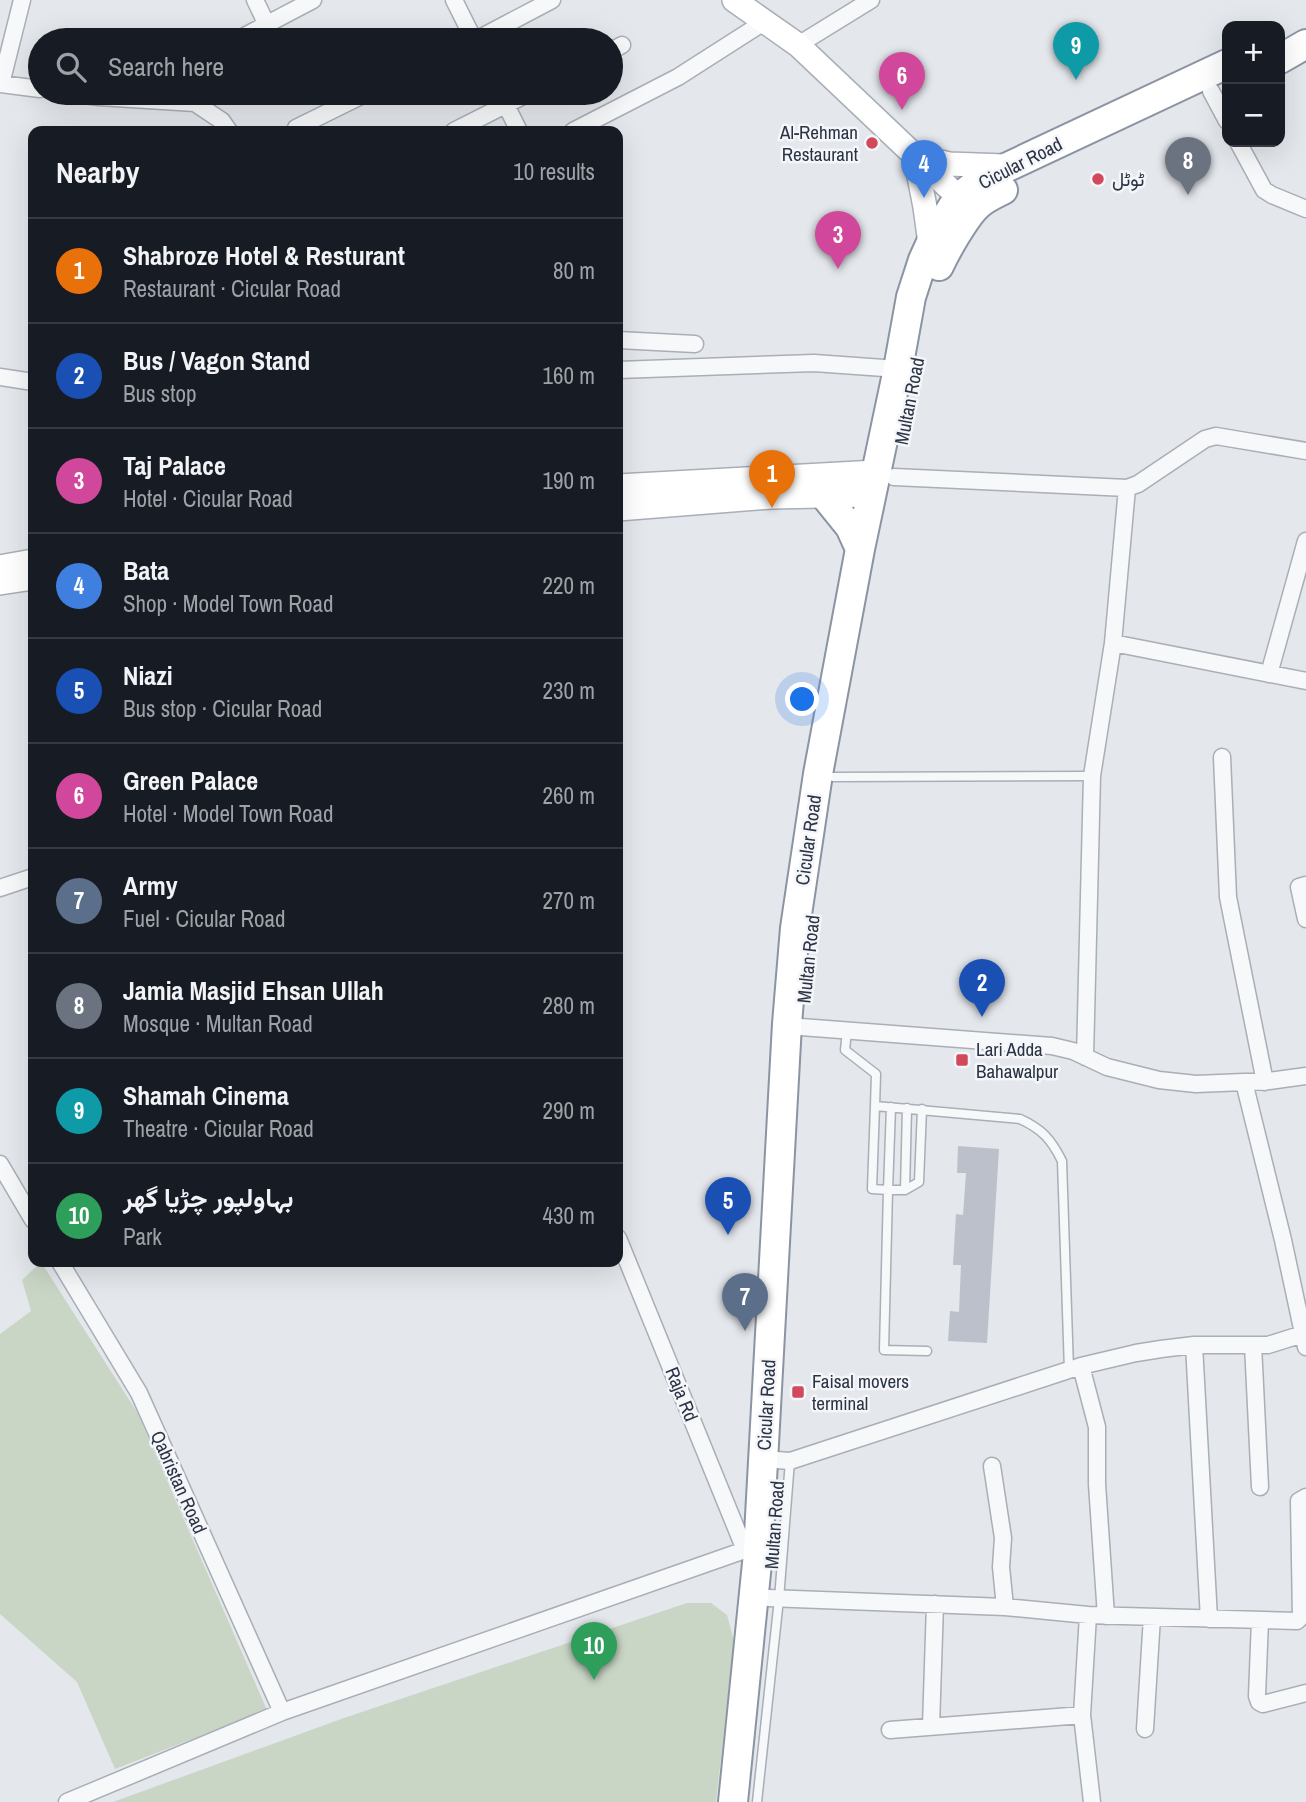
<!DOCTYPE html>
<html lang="en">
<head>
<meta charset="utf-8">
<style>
  body { margin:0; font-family:"Archivo Narrow",Vazirmatn,sans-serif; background:#242831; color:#f1f3f6 }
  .controls { position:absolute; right:21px; top:21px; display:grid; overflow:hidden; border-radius:14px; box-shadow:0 7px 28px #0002 }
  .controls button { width:63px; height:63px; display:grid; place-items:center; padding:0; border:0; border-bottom:2px solid #363941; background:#171b24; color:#f1f3f6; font:35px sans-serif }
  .you { position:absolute; left:803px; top:700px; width:24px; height:24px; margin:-18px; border:5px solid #fff; border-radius:50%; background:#1a73e8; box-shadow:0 0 0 10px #1a73e833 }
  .badge { display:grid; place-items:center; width:46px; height:46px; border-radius:50%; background:#8c9099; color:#fff; font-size:23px; font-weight:700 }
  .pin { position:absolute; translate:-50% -58px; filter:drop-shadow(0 2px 4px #0008) }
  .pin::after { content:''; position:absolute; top:37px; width:24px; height:21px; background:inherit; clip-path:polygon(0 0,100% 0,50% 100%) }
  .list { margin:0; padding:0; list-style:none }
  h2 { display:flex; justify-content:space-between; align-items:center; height:91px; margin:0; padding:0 28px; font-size:30px }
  h2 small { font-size:23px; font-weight:400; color:#9ea1a6 }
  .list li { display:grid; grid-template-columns:46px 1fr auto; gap:21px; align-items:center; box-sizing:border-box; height:105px; padding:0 28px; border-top:2px solid #363941 }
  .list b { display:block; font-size:26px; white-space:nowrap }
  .list p { margin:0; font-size:23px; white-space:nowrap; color:#9ea1a6 }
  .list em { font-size:23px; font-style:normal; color:#9ea1a6 }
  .icon { flex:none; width:38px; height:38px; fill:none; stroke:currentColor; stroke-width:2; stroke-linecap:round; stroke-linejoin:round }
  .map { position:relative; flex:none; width:1306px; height:1802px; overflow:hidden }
  .search { position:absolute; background:#171b24; box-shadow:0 7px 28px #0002; left:28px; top:28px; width:595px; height:77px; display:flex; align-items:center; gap:18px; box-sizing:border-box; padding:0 24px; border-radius:38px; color:#9ea1a6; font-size:26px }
  .panel { position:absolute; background:#171b24; box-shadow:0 7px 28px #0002; left:28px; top:126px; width:595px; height:1141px; border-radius:14px }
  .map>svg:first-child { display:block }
</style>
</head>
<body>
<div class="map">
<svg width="1306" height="1802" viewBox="0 0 1306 1802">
  <rect width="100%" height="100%" fill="#e4e7ec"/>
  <!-- green -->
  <path fill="#c9d6c5" d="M 41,1262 L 137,1412 L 267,1710 L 115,1769 L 77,1682 L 0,1614 L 0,1334 L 31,1311 L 22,1280 Z
    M 687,1603 L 711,1603 L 727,1615 L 734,1641 L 716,1802 L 113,1802 L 344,1718 Z"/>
  <!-- building -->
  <path fill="#bbc0ca" d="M 958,1146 L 999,1149 L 987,1343 L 948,1341 L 950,1311 L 959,1312 L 961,1265 L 953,1265 L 956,1214 L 963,1215 L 966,1173 L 957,1173 Z"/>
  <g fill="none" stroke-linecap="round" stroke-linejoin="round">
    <defs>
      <path id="service" d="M 833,777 L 1092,776
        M 847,1031 L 845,1050 L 876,1074 L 875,1106 L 1020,1119 C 1042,1129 1051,1139 1062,1161 L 1069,1370
        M 875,1106 L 872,1189 L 888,1190 L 891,1107
        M 922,1109 L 919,1182 L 905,1190 L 888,1190 L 884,1350 L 927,1351
        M 905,1190 L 907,1108
        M 757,1802 L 779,1599 L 790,1461"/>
      <path id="minor" d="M 22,0 L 1,84 L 40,89
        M 255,0 L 267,25
        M 454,0 L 474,40
        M 237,40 L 313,0
        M 476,40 L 552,0
        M 798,45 L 871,0
        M 611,51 L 622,45
        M 1211,91 L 1227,121
        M 69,93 L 99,97 L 195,103
        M 500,93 L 519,131
        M 196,95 L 195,103 L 222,121 L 229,131
        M 296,128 L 367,93
        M 454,131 L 529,93
        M 573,131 L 678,77 L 764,22
        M 1238,142 L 1264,190 L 1272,195 L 1306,209
        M 618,340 L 695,344
        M 618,370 L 814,363 L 898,369
        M 0,377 L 33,382
        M 894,477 L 1127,488 L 1138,484 L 1205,439 L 1216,436 L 1306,451
        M 1113,643 L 1306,681
        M 1269,674 L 1306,541
        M 1222,757 L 1228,897 L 1265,1082
        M 1306,885 L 1299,887 L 1306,919
        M 0,888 L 33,877
        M 801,1027 L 1052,1046 L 1073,1051 L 1107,1067 L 1159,1080 L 1196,1084 L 1244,1082 L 1269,1081 L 1306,1076
        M 1085,1057 L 1092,776 L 1113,643 L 1127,488
        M 1244,1082 L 1283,1240 L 1306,1347
        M 0,1164 L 33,1220
        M 618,1238 L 745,1550
        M 60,1262 L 139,1393 L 282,1712
        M 1194,1345 L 1209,1619
        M 1253,1345 L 1260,1487
        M 1081,1366 L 1097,1427 L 1097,1484 L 1106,1616
        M 763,1459 L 790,1461 L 1081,1366 L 1136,1353 L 1161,1349 L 1194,1345 L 1268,1345 L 1303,1334
        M 992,1466 L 1003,1538 L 1001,1567 L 1005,1607
        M 768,1598 L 1005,1607 L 1088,1615 L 1297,1621 L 1301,1617 L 1299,1501 L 1306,1497
        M 1088,1615 L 1082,1715 L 1092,1802
        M 1260,1620 L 1257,1696 L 1259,1702 L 1263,1704 L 1306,1693
        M 931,1726 L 935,1604
        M 1145,1729 L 1152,1617
        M 890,1730 L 1082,1715
        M 67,1802 L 282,1712 L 745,1550 L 764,1554"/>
      <path id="secondary" d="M 734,0 L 798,45 L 970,208
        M 915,156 L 949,164 L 1005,166
        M 915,156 L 925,207 L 930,244
        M 618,486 L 876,472
        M 618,509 L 771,497 L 871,495
        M 0,567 L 33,561
        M 0,583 L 33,578"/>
      <path id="trunk" d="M 1280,59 L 1306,44
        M 939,266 C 946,251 966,215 979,204 C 986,198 995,194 1003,190
        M 825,496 L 850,527 L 860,549
        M 733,1802 L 758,1553 L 787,1024 L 795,928 L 818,774 L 860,549 L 898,369 L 911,297 L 923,260 L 934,236 L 958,198 L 982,179 L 1227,64"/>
    </defs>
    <!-- service casing -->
    <use href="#service" stroke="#a9aeb7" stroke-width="11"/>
    <!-- minor casing -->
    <use href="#minor" stroke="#a9aeb7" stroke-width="19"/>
    <!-- secondary casing -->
    <use href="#secondary" stroke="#a9aeb7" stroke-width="26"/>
    <!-- trunk casing -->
    <use href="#trunk" stroke="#8b94a3" stroke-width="32"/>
    <!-- service -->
    <use href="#service" stroke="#f7f8fa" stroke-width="8"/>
    <!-- minor -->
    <use href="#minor" stroke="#f7f8fa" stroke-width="16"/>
    <!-- secondary -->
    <use href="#secondary" stroke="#fff" stroke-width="23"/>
    <!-- trunk -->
    <use href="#trunk" stroke="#fff" stroke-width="28"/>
  </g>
  <!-- markers -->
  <g fill="#d1495b" stroke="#f4f6f9" stroke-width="2.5">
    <circle cx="872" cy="143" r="7"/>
    <circle cx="1098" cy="179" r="7"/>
    <rect x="955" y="1053" width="14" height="14" rx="3.5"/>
    <rect x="791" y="1385" width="14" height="14" rx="3.5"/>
  </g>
  <g text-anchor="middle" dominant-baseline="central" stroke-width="5" stroke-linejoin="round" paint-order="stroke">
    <!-- poi labels -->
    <g font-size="19" fill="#2b3445" stroke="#f4f6f9" text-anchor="start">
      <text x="858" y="132" text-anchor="end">Al-Rehman<tspan x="858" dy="22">Restaurant</tspan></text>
      <text x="1112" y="179">ٹوٹل</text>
      <text x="976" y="1049">Lari Adda<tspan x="976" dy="22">Bahawalpur</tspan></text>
      <text x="812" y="1381">Faisal movers<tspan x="812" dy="22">terminal</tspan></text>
    </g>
    <!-- street labels -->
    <g font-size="19" fill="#2b3445" stroke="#f4f6f9">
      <text transform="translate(1020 163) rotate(-27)">Cicular Road</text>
      <text transform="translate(909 401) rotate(-79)">Multan Road</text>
      <text transform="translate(808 840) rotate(-82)">Cicular Road</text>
      <text transform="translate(808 959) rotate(-84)">Multan Road</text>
      <text transform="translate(682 1394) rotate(68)">Raja Rd</text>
      <text transform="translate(766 1405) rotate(-87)">Cicular Road</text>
      <text transform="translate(179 1482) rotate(66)">Qabristan Road</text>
      <text transform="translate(774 1525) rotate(-86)">Multan Road</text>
    </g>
  </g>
</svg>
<div class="controls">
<button>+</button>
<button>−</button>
</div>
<div class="you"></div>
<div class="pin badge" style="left:772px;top:508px;background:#e8710a">1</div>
<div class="pin badge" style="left:982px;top:1017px;background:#1a4fb4">2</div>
<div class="pin badge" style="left:838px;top:269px;background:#d1479c">3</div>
<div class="pin badge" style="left:924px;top:198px;background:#3f7fe0">4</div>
<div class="pin badge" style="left:728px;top:1235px;background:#1a4fb4">5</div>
<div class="pin badge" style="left:902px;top:110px;background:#d1479c">6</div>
<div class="pin badge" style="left:745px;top:1331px;background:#5c6f8a">7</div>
<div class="pin badge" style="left:1188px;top:195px;background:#6b7280">8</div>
<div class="pin badge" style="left:1076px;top:80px;background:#0f9aa8">9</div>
<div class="pin badge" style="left:594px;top:1680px;background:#2e9e5b">10</div>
<div class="search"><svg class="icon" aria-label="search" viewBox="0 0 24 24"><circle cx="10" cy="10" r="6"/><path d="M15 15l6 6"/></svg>Search here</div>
<section class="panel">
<h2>Nearby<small>10 results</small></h2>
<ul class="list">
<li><span class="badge" style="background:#e8710a">1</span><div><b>Shabroze Hotel &amp; Resturant</b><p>Restaurant · Cicular Road</p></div><em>80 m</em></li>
<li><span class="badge" style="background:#1a4fb4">2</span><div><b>Bus / Vagon Stand</b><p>Bus stop</p></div><em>160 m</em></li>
<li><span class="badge" style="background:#d1479c">3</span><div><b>Taj Palace</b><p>Hotel · Cicular Road</p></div><em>190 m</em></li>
<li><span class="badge" style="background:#3f7fe0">4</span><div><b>Bata</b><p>Shop · Model Town Road</p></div><em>220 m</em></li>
<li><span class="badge" style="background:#1a4fb4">5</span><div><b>Niazi</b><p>Bus stop · Cicular Road</p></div><em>230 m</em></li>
<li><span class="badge" style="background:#d1479c">6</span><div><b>Green Palace</b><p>Hotel · Model Town Road</p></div><em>260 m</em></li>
<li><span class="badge" style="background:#5c6f8a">7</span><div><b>Army</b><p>Fuel · Cicular Road</p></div><em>270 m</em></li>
<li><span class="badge" style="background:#6b7280">8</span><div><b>Jamia Masjid Ehsan Ullah</b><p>Mosque · Multan Road</p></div><em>280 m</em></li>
<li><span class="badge" style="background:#0f9aa8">9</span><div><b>Shamah Cinema</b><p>Theatre · Cicular Road</p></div><em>290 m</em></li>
<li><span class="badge" style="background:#2e9e5b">10</span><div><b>بہاولپور چڑیا گھر</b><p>Park</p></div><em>430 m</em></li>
</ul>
</section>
</div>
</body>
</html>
